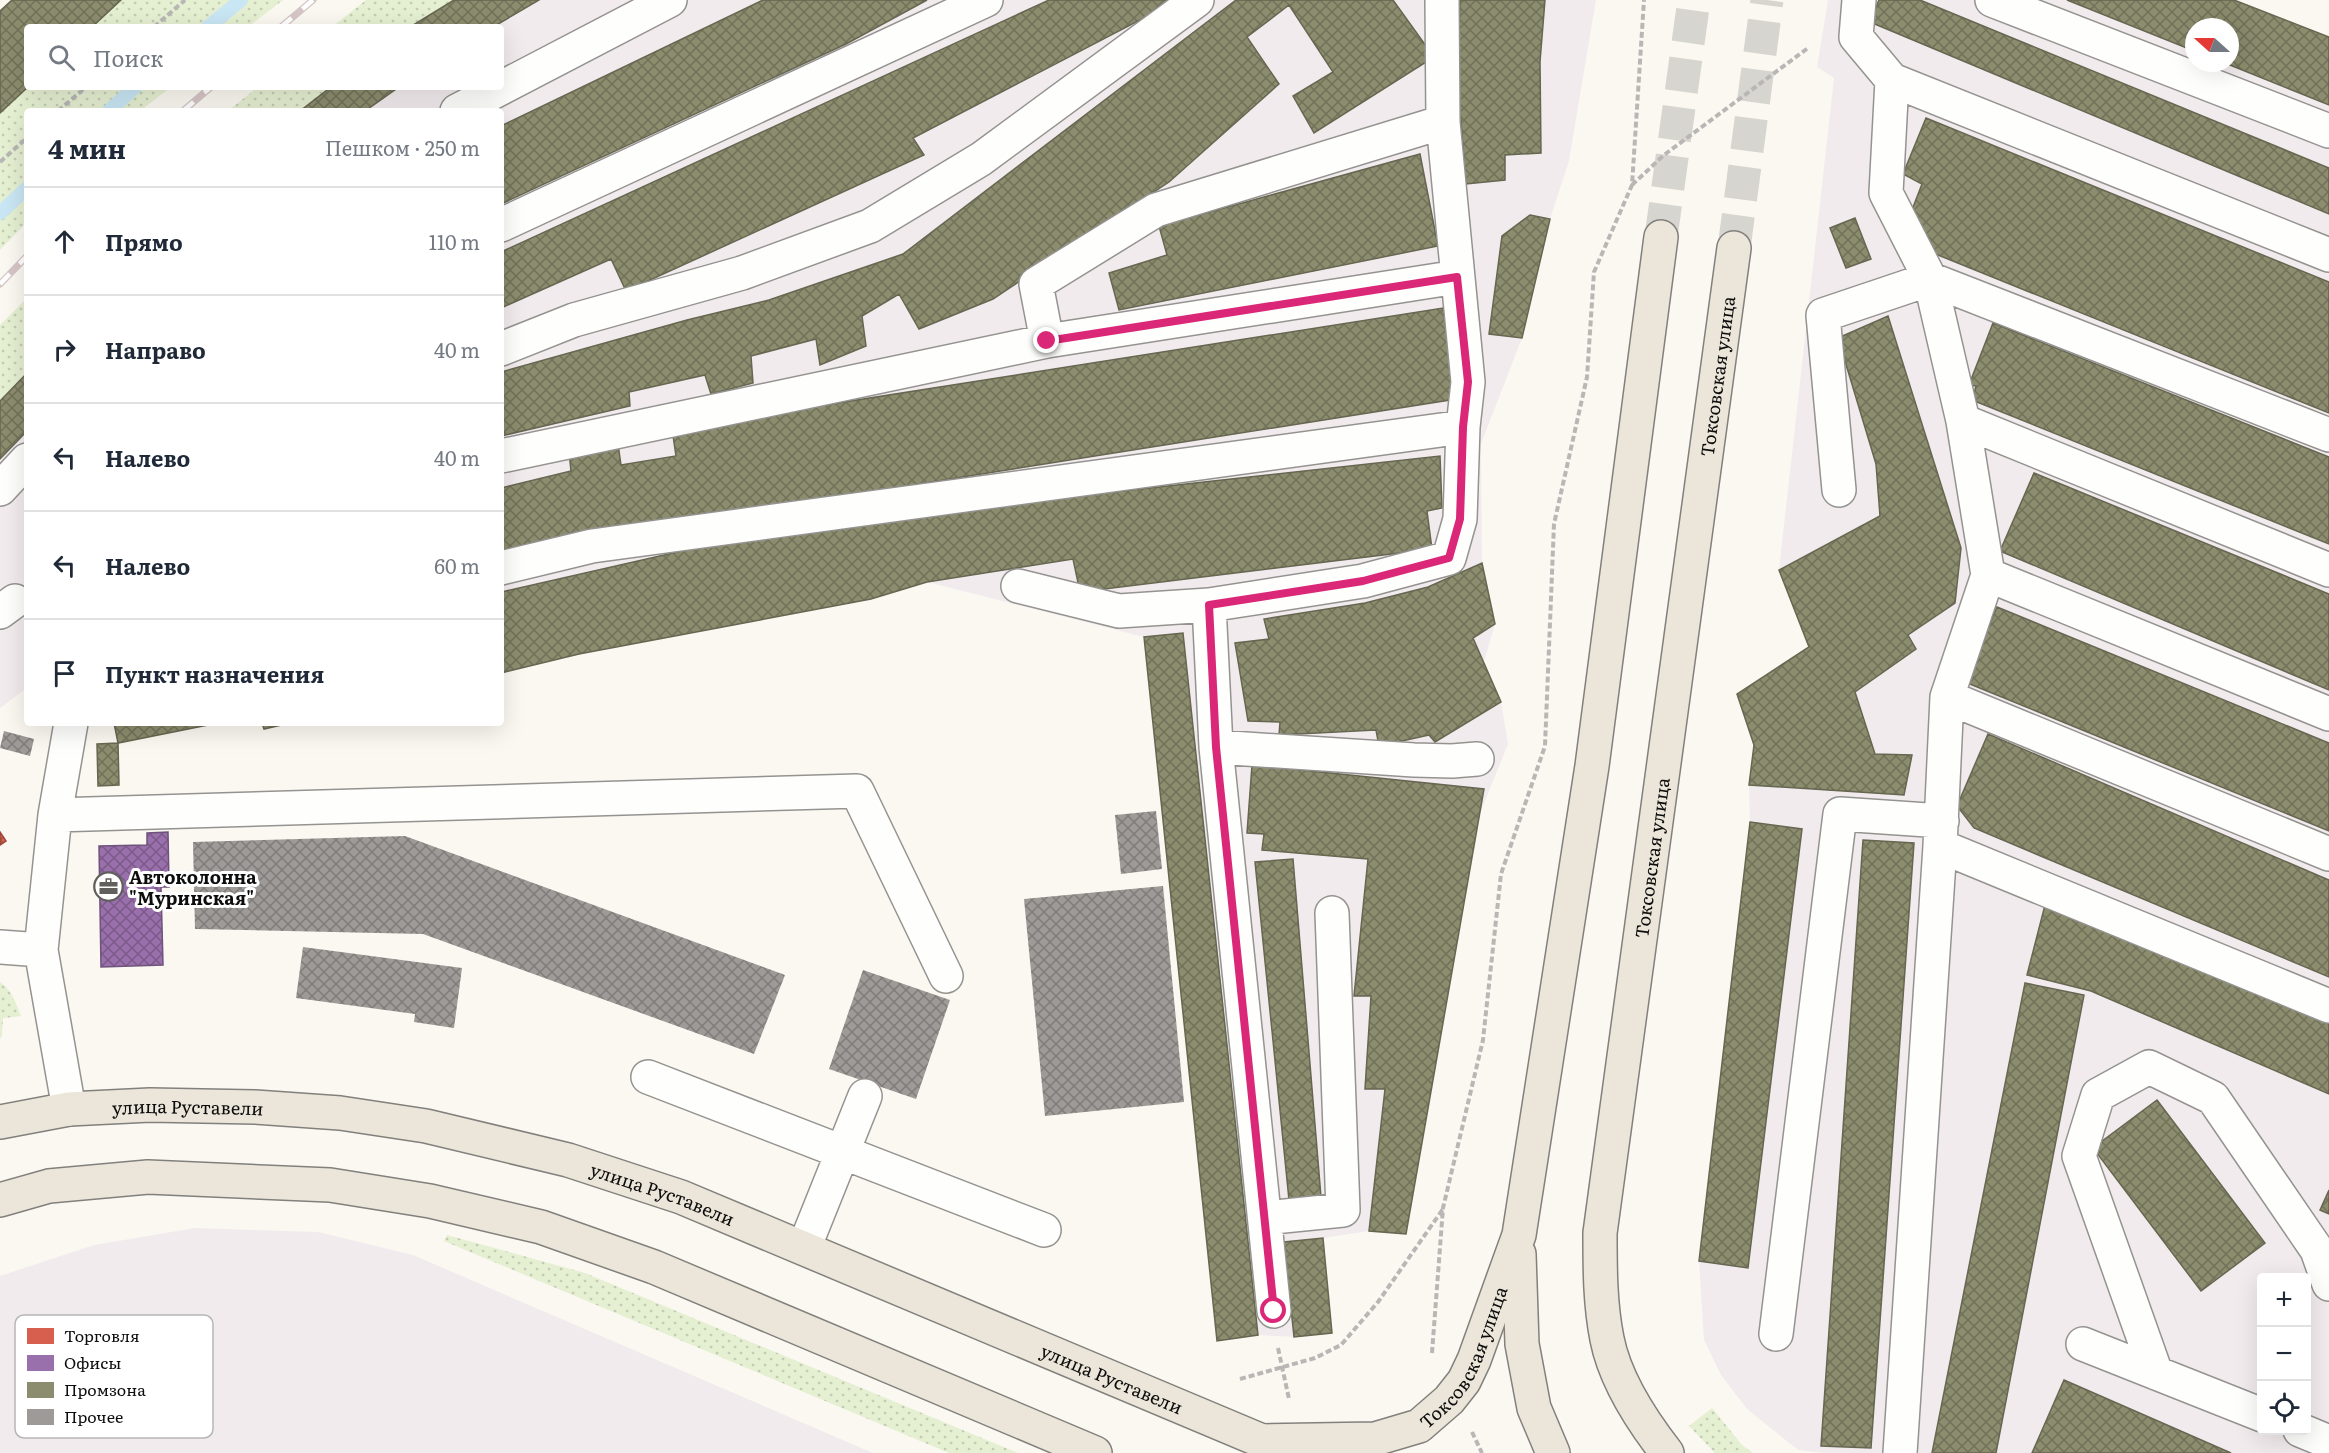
<!DOCTYPE html>
<html lang="ru">
<head>
<meta charset="utf-8">
<style>
  body { margin:0; font-family:Literata,serif; background:#f2f2f3; color:#1f2937 }
  .controls { position:absolute; right:18px; bottom:18px; display:grid; overflow:hidden; border-radius:6px; box-shadow:0 6px 24px #0002 }
  .controls button { width:54px; height:54px; display:grid; place-items:center; padding:0; border:0; border-bottom:2px solid #e0e1e3; background:#fff; color:#1f2937; font:30px sans-serif }
  .compass { position:absolute; left:2185px; top:18px; width:54px; height:54px; border-radius:50%; background:#fff; box-shadow:0 6px 24px #0002; rotate:291deg }
  .stop { position:absolute; width:18px; height:18px; margin:-14px; border:4px solid #db2777; border-radius:50%; background:#fff }
  .stop.end { background:#db2777; border-color:#fff; box-shadow:0 2px 6px #0008 }
  .list { margin:0; padding:0; list-style:none }
  h2 { display:flex; justify-content:space-between; align-items:center; height:78px; margin:0; padding:0 24px; font-size:26px }
  h2 small { font-size:20px; font-weight:400; color:#747a83 }
  .list li { display:grid; grid-template-columns:39px 1fr auto; gap:18px; align-items:center; box-sizing:border-box; height:108px; padding:0 24px; border-top:2px solid #e0e1e3 }
  .list b { display:block; font-size:22px; white-space:nowrap }
  .list em { font-size:20px; font-style:normal; color:#747a83 }
  .icon { flex:none; width:33px; height:33px; fill:none; stroke:currentColor; stroke-width:2; stroke-linecap:round; stroke-linejoin:round }
  .map { position:relative; flex:none; width:2329px; height:1453px; overflow:hidden }
  .search { position:absolute; background:#fff; box-shadow:0 6px 24px #0002; left:24px; top:24px; width:480px; height:66px; display:flex; align-items:center; gap:15px; box-sizing:border-box; padding:0 21px; border-radius:6px; color:#747a83; font-size:22px }
  .panel { position:absolute; background:#fff; box-shadow:0 6px 24px #0002; left:24px; top:108px; width:480px; height:618px; border-radius:6px }
  .map>svg:first-child { display:block }
</style>
</head>
<body>
<div class="map">
<svg width="2329" height="1453" viewBox="0 0 2329 1453">
  <defs>
    <pattern id="grass-dots" width="8" height="8" patternUnits="userSpaceOnUse" patternTransform="scale(1.5)"><rect width="8" height="8" fill="#e5efd1"/><path d="M2 2h.1M6 6h.1" fill="none" stroke="#c3ccb2" stroke-width="1.8" stroke-linecap="round"/></pattern>
    <pattern id="shops-cross-hatch" width="8" height="8" patternUnits="userSpaceOnUse" patternTransform="scale(1.5)"><rect width="8" height="8" fill="#d6604d"/><path d="M0 0l8 8M0 8l8-8" fill="none" stroke="#ac4e3e"/></pattern>
    <pattern id="offices-cross-hatch" width="8" height="8" patternUnits="userSpaceOnUse" patternTransform="scale(1.5)"><rect width="8" height="8" fill="#9970ab"/><path d="M0 0l8 8M0 8l8-8" fill="none" stroke="#7b5a8a"/></pattern>
    <pattern id="industry-cross-hatch" width="8" height="8" patternUnits="userSpaceOnUse" patternTransform="scale(1.5)"><rect width="8" height="8" fill="#8c8c6e"/><path d="M0 0l8 8M0 8l8-8" fill="none" stroke="#717159"/></pattern>
    <pattern id="building-cross-hatch" width="8" height="8" patternUnits="userSpaceOnUse" patternTransform="scale(1.5)"><rect width="8" height="8" fill="#9e9a97"/><path d="M0 0l8 8M0 8l8-8" fill="none" stroke="#7f7c7a"/></pattern>
  </defs>
  <rect width="100%" height="100%" fill="#fbf8f1"/>
  <!-- industrial -->
  <path fill="#f2ebee" fill-rule="evenodd" d="M 454,0 L 1596,0 L 1569,161 L 1550,219 L 1522,338 L 1481,444 L 1482,563 L 1495,624 L 1484,662 L 1501,702 L 1508,744 L 1479,816 L 1406,1234 L 1369,1231 L 1323,1238 L 1294,1337 L 1258,1335 L 1217,1341 L 1144,637 L 927,582 L 871,599 L 579,654 L 501,673 L 501,111 L 300,111 L 331,87 L 501,87 L 501,27 L 410,27 Z
    M 1828,0 L 2234,0 L 2329,37 L 2329,1453 L 1824,1453 L 1798,1450 L 1747,1409 L 1721,1375 L 1704,1340 L 1699,1261 L 1750,822 L 1749,785 L 1754,745 L 1737,694 L 1809,647 L 1779,570 L 1834,78 L 1817,67 ZM 2194,27 L 2230,27 L 2230,63 L 2194,63 ZM 2262,1278 L 2306,1278 L 2306,1430 L 2262,1430 Z
    M 27,373 L 27,688 L 0,708 L 0,401 Z
    M 195,1228 L 318,1232 L 413,1255 L 873,1453 L 0,1453 L 0,1276 L 94,1245 Z"/>
  <!-- grass -->
  <path fill="url(#grass-dots)" d="M 121,0 L 283,0 L 248,27 L 92,27 Z
    M 366,0 L 454,0 L 410,27 L 332,27 Z
    M 28,87 L 171,87 L 140,111 L 27,111 L 27,222 L 0,250 L 0,113 Z
    M 258,87 L 331,87 L 300,111 L 228,111 Z
    M 27,298 L 27,373 L 0,401 L 0,325 Z
    M 0,982 C 12,990 16,1004 21,1016 L 3,1018 L 2,1035 L 0,1039 Z
    M 447,1235 L 585,1273 L 1018,1453 L 949,1453 L 444,1241 Z
    M 1712,1408 L 1742,1445 L 1753,1453 L 1715,1453 L 1689,1426 Z"/>
  <!-- shops -->
  <path fill="url(#shops-cross-hatch)" stroke="#9a473a" stroke-width="1.5" d="M 0,832 L 6,841 L 0,845 Z"/>
  <!-- offices -->
  <path fill="url(#offices-cross-hatch)" stroke="#6f527c" stroke-width="1.5" d="M 168,832 L 169,887 L 161,887 L 163,965 L 101,967 L 99,846 L 147,845 L 147,833 Z"/>
  <!-- industry -->
  <path fill="url(#industry-cross-hatch)" stroke="#666651" stroke-width="1.5" d="M 12,0 L 121,0 L 92,27 L 27,27 L 28,87 L 0,113 L 0,11 Z
    M 454,0 L 539,0 L 493,27 L 410,27 Z
    M 763,0 L 927,0 L 846,44 L 501,204 L 501,126 Z
    M 1049,0 L 1167,0 L 1169,5 L 913,138 L 924,155 L 626,291 L 611,259 L 501,308 L 501,252 Z
    M 1236,0 L 1393,0 L 1434,57 L 1314,133 L 1293,96 L 1333,72 L 1289,5 L 1247,37 L 1279,84 L 1169,182 L 993,299 L 919,329 L 899,294 L 862,316 L 866,346 L 820,365 L 816,339 L 751,356 L 753,383 L 711,394 L 705,375 L 629,392 L 630,406 L 501,436 L 501,372 L 687,320 L 769,300 L 903,254 Z
    M 1460,0 L 1545,0 L 1540,62 L 1541,153 L 1505,155 L 1505,180 L 1466,184 L 1458,86 Z
    M 1879,0 L 1920,0 L 2329,168 L 2329,214 L 1870,22 Z
    M 2067,0 L 2234,0 L 2329,37 L 2329,105 L 2225,63 L 2230,63 L 2230,27 L 2194,27 L 2194,51 Z
    M 331,87 L 399,87 L 365,111 L 300,111 Z
    M 1926,118 L 2329,282 L 2329,413 L 1928,251 L 1910,215 L 1922,184 L 1903,174 Z
    M 1420,154 L 1438,246 L 1119,310 L 1109,273 L 1167,255 L 1159,226 Z
    M 1530,215 L 1550,219 L 1522,338 L 1489,334 L 1502,236 Z
    M 1855,218 L 1871,259 L 1846,268 L 1830,228 Z
    M 1443,308 L 1456,399 L 501,550 L 501,488 L 571,471 L 569,452 L 618,444 L 621,465 L 676,456 L 672,429 Z
    M 1888,316 L 1961,548 L 1955,603 L 1908,635 L 1916,649 L 1855,692 L 1875,754 L 1912,755 L 1904,795 L 1749,785 L 1754,745 L 1737,694 L 1809,647 L 1779,570 L 1880,516 L 1876,464 L 1838,338 Z
    M 1993,323 L 2329,457 L 2329,544 L 1972,400 L 1976,386 L 1969,385 Z
    M 27,373 L 27,431 L 0,459 L 0,401 Z
    M 1440,456 L 1442,508 L 1427,511 L 1432,549 L 1080,592 L 1073,559 L 927,582 L 871,599 L 579,654 L 501,673 L 501,592 L 778,529 Z
    M 2034,473 L 2329,594 L 2329,690 L 2000,551 Z
    M 1482,563 L 1495,624 L 1473,638 L 1501,702 L 1435,742 L 1429,735 L 1379,746 L 1376,730 L 1279,735 L 1280,722 L 1248,721 L 1235,643 L 1269,639 L 1264,619 L 1365,603 L 1428,587 Z
    M 1997,607 L 2329,743 L 2329,831 L 1965,682 Z
    M 1183,633 L 1258,1335 L 1217,1341 L 1144,637 Z
    M 114,723 L 218,723 L 118,743 Z
    M 262,723 L 290,723 L 264,729 Z
    M 1988,734 L 2329,880 L 2329,977 L 1974,828 L 1957,806 Z
    M 118,743 L 119,785 L 98,786 L 97,744 Z
    M 1252,765 L 1484,789 L 1406,1234 L 1369,1231 L 1385,1089 L 1365,1089 L 1371,996 L 1354,996 L 1368,859 L 1262,850 L 1264,834 L 1247,833 Z
    M 1750,822 L 1802,829 L 1748,1268 L 1699,1261 Z
    M 1863,840 L 1914,843 L 1871,1448 L 1821,1446 Z
    M 1293,859 L 1321,1197 L 1289,1200 L 1255,862 Z
    M 2045,905 L 2329,1024 L 2329,1094 L 2091,991 L 2027,975 Z
    M 2025,983 L 2084,995 L 1996,1453 L 1932,1453 Z
    M 2157,1100 L 2265,1243 L 2201,1291 L 2093,1148 Z
    M 2329,1190 L 2329,1214 L 2320,1210 Z
    M 1323,1238 L 1332,1333 L 1294,1337 L 1284,1242 Z
    M 2064,1380 L 2231,1453 L 2032,1453 Z"/>
  <g fill="none" stroke-linecap="round" stroke-linejoin="round">
    <!-- stream -->
    <path stroke="#c9e6f4" stroke-width="14" d="M 208,27 L 241,0
      M 109,111 L 135,87
      M 0,213 L 27,188"/>
  </g>
  <!-- building -->
  <path fill="url(#building-cross-hatch)" d="M 4,731 L 34,739 L 30,756 L 0,748 Z
    M 1156,811 L 1162,869 L 1121,874 L 1115,815 Z
    M 405,836 L 785,975 L 754,1054 L 423,934 L 195,929 L 193,842 Z
    M 1163,886 L 1184,1102 L 1045,1116 L 1024,899 Z
    M 303,947 L 462,968 L 454,1028 L 414,1022 L 415,1014 L 296,998 Z
    M 863,970 L 950,1000 L 916,1099 L 829,1069 Z"/>
  <g fill="none" stroke-linecap="round" stroke-linejoin="round">
    <!-- major-tunnel -->
    <path stroke="#d7d5cf" stroke-width="33" stroke-dasharray="33 16" stroke-linecap="butt" d="M 1661,237 L 1694,0
      M 1734,248 L 1767,0"/>
    <defs>
      <path id="minor" d="M 1859,0 L 1856,37 L 1892,80 L 1886,193 L 1930,279 L 1963,421 L 1988,575 L 1947,697 L 1940,846 L 1900,1453
        M 1992,0 L 2329,131
        M 1892,80 L 2329,255
        M 457,111 L 670,0
        M 501,225 L 986,0
        M 1047,341 L 1036,284 L 1156,210 L 1443,122
        M 501,349 L 574,320 L 742,273 L 870,226 L 981,159 L 1197,0
        M 1963,421 L 2329,570
        M 501,456 L 1047,341 L 1457,277
        M 0,489 L 27,460
        M 1839,490 L 1823,315 L 1930,279 L 2329,435
        M 501,568 L 592,546 L 1463,427
        M 1988,575 L 2329,714
        M 1018,586 L 1119,611 L 1209,605
        M 0,612 L 15,601
        M 1947,697 L 2329,854
        M 1216,747 L 1414,760 L 1452,761 L 1477,759
        M 55,815 L 857,791 L 946,976
        M 1940,846 L 2329,1006
        M 0,947 L 41,950
        M 648,1077 L 1044,1230
        M 69,1109 L 41,950 L 55,815 L 71,723
        M 1265,1218 L 1343,1210 L 1332,913
        M 804,1248 L 865,1096
        M 1274,1311 L 1216,747 L 1209,605 L 1363,581 L 1449,558 L 1460,519 L 1463,427 L 1468,382 L 1443,122 L 1442,0
        M 1776,1334 L 1840,814 L 1942,821
        M 2083,1344 L 2262,1415
        M 2156,1373 L 2079,1156 L 2098,1095 L 2149,1067 L 2213,1098 L 2317,1250 L 2329,1284
        M 2300,1430 L 2329,1442"/>
      <g id="major">
        <path id="s1" d="M 0,1122 L 69,1109 L 150,1105 L 255,1107 L 340,1113 L 426,1126 L 568,1160 L 681,1197 L 1262,1441 L 1280,1451"/>
        <path d="M 0,1200 L 49,1186 L 148,1177 L 330,1185 L 430,1201 L 541,1227 L 654,1267 L 1095,1453"/>
        <path d="M 1519,1254 L 1522,1344 L 1534,1408 L 1553,1453"/>
        <path id="s2" d="M 1262,1441 L 1375,1439 L 1419,1426 L 1449,1400 L 1464,1381 L 1474,1360 L 1519,1235 L 1592,766 L 1661,237"/>
        <path id="s3" d="M 1667,1453 C 1642,1421 1615,1380 1607,1339 C 1600,1304 1600,1269 1600,1233 L 1734,248"/>
      </g>
    </defs>
    <!-- minor casing -->
    <use href="#minor" stroke="#949390" stroke-width="36"/>
    <!-- major casing -->
    <use href="#major" stroke="#81807d" stroke-width="36"/>
    <!-- path -->
    <path stroke="#b8b7b6" stroke-width="4" stroke-dasharray="6 3" stroke-linecap="butt" d="M 154,27 L 185,0
      M 58,111 L 86,87
      M 0,162 L 27,138
      M 1632,185 L 1664,155 L 1808,48
      M 1278,1348 L 1289,1399
      M 1432,1353 L 1443,1208 L 1483,1040 L 1501,874 L 1545,746 L 1554,524 L 1587,377 L 1594,272 L 1632,185 L 1644,0
      M 1240,1379 L 1315,1358 L 1341,1345 L 1378,1302 L 1443,1209
      M 1472,1432 L 1482,1453"/>
    <!-- minor -->
    <use href="#minor" stroke="#fefefd" stroke-width="33"/>
    <!-- major -->
    <use href="#major" stroke="#ebe6d9" stroke-width="33"/>
    <defs>
      <path id="rail" d="M 281,27 L 313,0
        M 183,111 L 211,87
        M 0,284 L 27,256"/>
    </defs>
    <!-- rail casing -->
    <use href="#rail" stroke="#d6c5c6" stroke-width="7"/>
    <!-- rail -->
    <use href="#rail" stroke="#fff" stroke-width="4.5" stroke-dasharray="14" stroke-linecap="butt"/>
  </g>
  <g fill="none" stroke-linecap="round" stroke-linejoin="round">
    <!-- route -->
    <path stroke="#db2777" stroke-width="8" d="M 1047,341 L 1457,277 L 1468,382 L 1463,427 L 1460,519 L 1449,558 L 1363,581 L 1209,605 L 1216,747 L 1274,1311"/>
  </g>
  <!-- icons -->
  <defs>
    <symbol id="office-ring" viewBox="-11 -11 22 22"><circle r="9.5" fill="#fff" stroke="#605f5d" stroke-width="1.5"/><path d="M-6-3h4V-5.5h4V-3h4V5H-6ZM-1-4.5V-3h2v-1.5ZM-6 0V1H6V0Z" fill="#605f5d"/></symbol>
  </defs>
  <g fill-rule="evenodd">
    <use href="#office-ring" x="92" y="870" width="33" height="33"/>
  </g>
  <g text-anchor="middle" dominant-baseline="central" stroke-width="6" stroke-linejoin="round" paint-order="stroke">
    <!-- street labels -->
    <g font-size="18" fill="#0d0d0d" stroke="#fff">
      <text stroke="none"><textPath href="#s3" startOffset="1101">Токсовская улица</textPath></text>
      <text stroke="none"><textPath href="#s3" startOffset="615">Токсовская улица</textPath></text>
      <text stroke="none"><textPath href="#s1" startOffset="189">улица Руставели</textPath></text>
      <text stroke="none"><textPath href="#s1" startOffset="675">улица Руставели</textPath></text>
      <text stroke="none"><textPath href="#s2" startOffset="243">Токсовская улица</textPath></text>
      <text stroke="none"><textPath href="#s1" startOffset="1161">улица Руставели</textPath></text>
    </g>
    <!-- poi labels -->
    <g font-size="18" font-weight="bold" fill="#0d0d0d" stroke="#fff" text-anchor="start">
      <text x="129" y="876">Автоколонна<tspan x="129" dy="21">"Муринская"</tspan></text>
    </g>
  </g>
  <!-- legend -->
  <rect x="15" y="1315" width="198" height="123" rx="9" fill="#fff" stroke="#b6b6b6" stroke-width="1.5"/>
  <rect x="27" y="1328" width="27" height="16" fill="#d6604d"/>
  <rect x="27" y="1355" width="27" height="16" fill="#9970ab"/>
  <rect x="27" y="1382" width="27" height="16" fill="#8c8c6e"/>
  <rect x="27" y="1409" width="27" height="16" fill="#9e9a97"/>
  <g font-size="16" fill="#0d0d0d">
    <text x="64" y="1342">Торговля</text>
    <text x="64" y="1369">Офисы</text>
    <text x="64" y="1396">Промзона</text>
    <text x="64" y="1423">Прочее</text>
  </g>
</svg>
<div class="controls">
<button>+</button>
<button>−</button>
<button><svg class="icon" aria-label="locate" viewBox="0 0 24 24"><circle cx="12" cy="12" r="6"/><path d="M12 2v4M12 18v4M2 12h4M18 12h4"/></svg></button>
</div>
<svg class="compass" viewBox="-18 -18 36 36"><path d="M0-13l5 13h-10z" fill="#e53935"/><path d="M0 13l5-13h-10z" fill="#747a83"/></svg>
<div class="stop" style="left:1274px;top:1311px"></div>
<div class="stop end" style="left:1047px;top:341px"></div>
<div class="search"><svg class="icon" aria-label="search" viewBox="0 0 24 24"><circle cx="10" cy="10" r="6"/><path d="M15 15l6 6"/></svg>Поиск</div>
<section class="panel">
<h2>4 мин<small>Пешком · 250 m</small></h2>
<ul class="list">
<li><svg class="icon" aria-label="ahead" viewBox="0 0 24 24"><path d="M12 20V5M6 11l6-6 6 6"/></svg><div><b>Прямо</b></div><em>110 m</em></li>
<li><svg class="icon" aria-label="right" viewBox="0 0 24 24"><path d="M7 20v-9h11M14 6l5 5-5 5"/></svg><div><b>Направо</b></div><em>40 m</em></li>
<li><svg class="icon" aria-label="left" viewBox="0 0 24 24"><path d="M17 20v-9H6M10 6l-5 5 5 5"/></svg><div><b>Налево</b></div><em>40 m</em></li>
<li><svg class="icon" aria-label="left" viewBox="0 0 24 24"><path d="M17 20v-9H6M10 6l-5 5 5 5"/></svg><div><b>Налево</b></div><em>60 m</em></li>
<li><svg class="icon" aria-label="arrive" viewBox="0 0 24 24"><path d="M6 21V4h12l-3 4 3 4H6"/></svg><div><b>Пункт назначения</b></div></li>
</ul>
</section>
</div>
</body>
</html>
